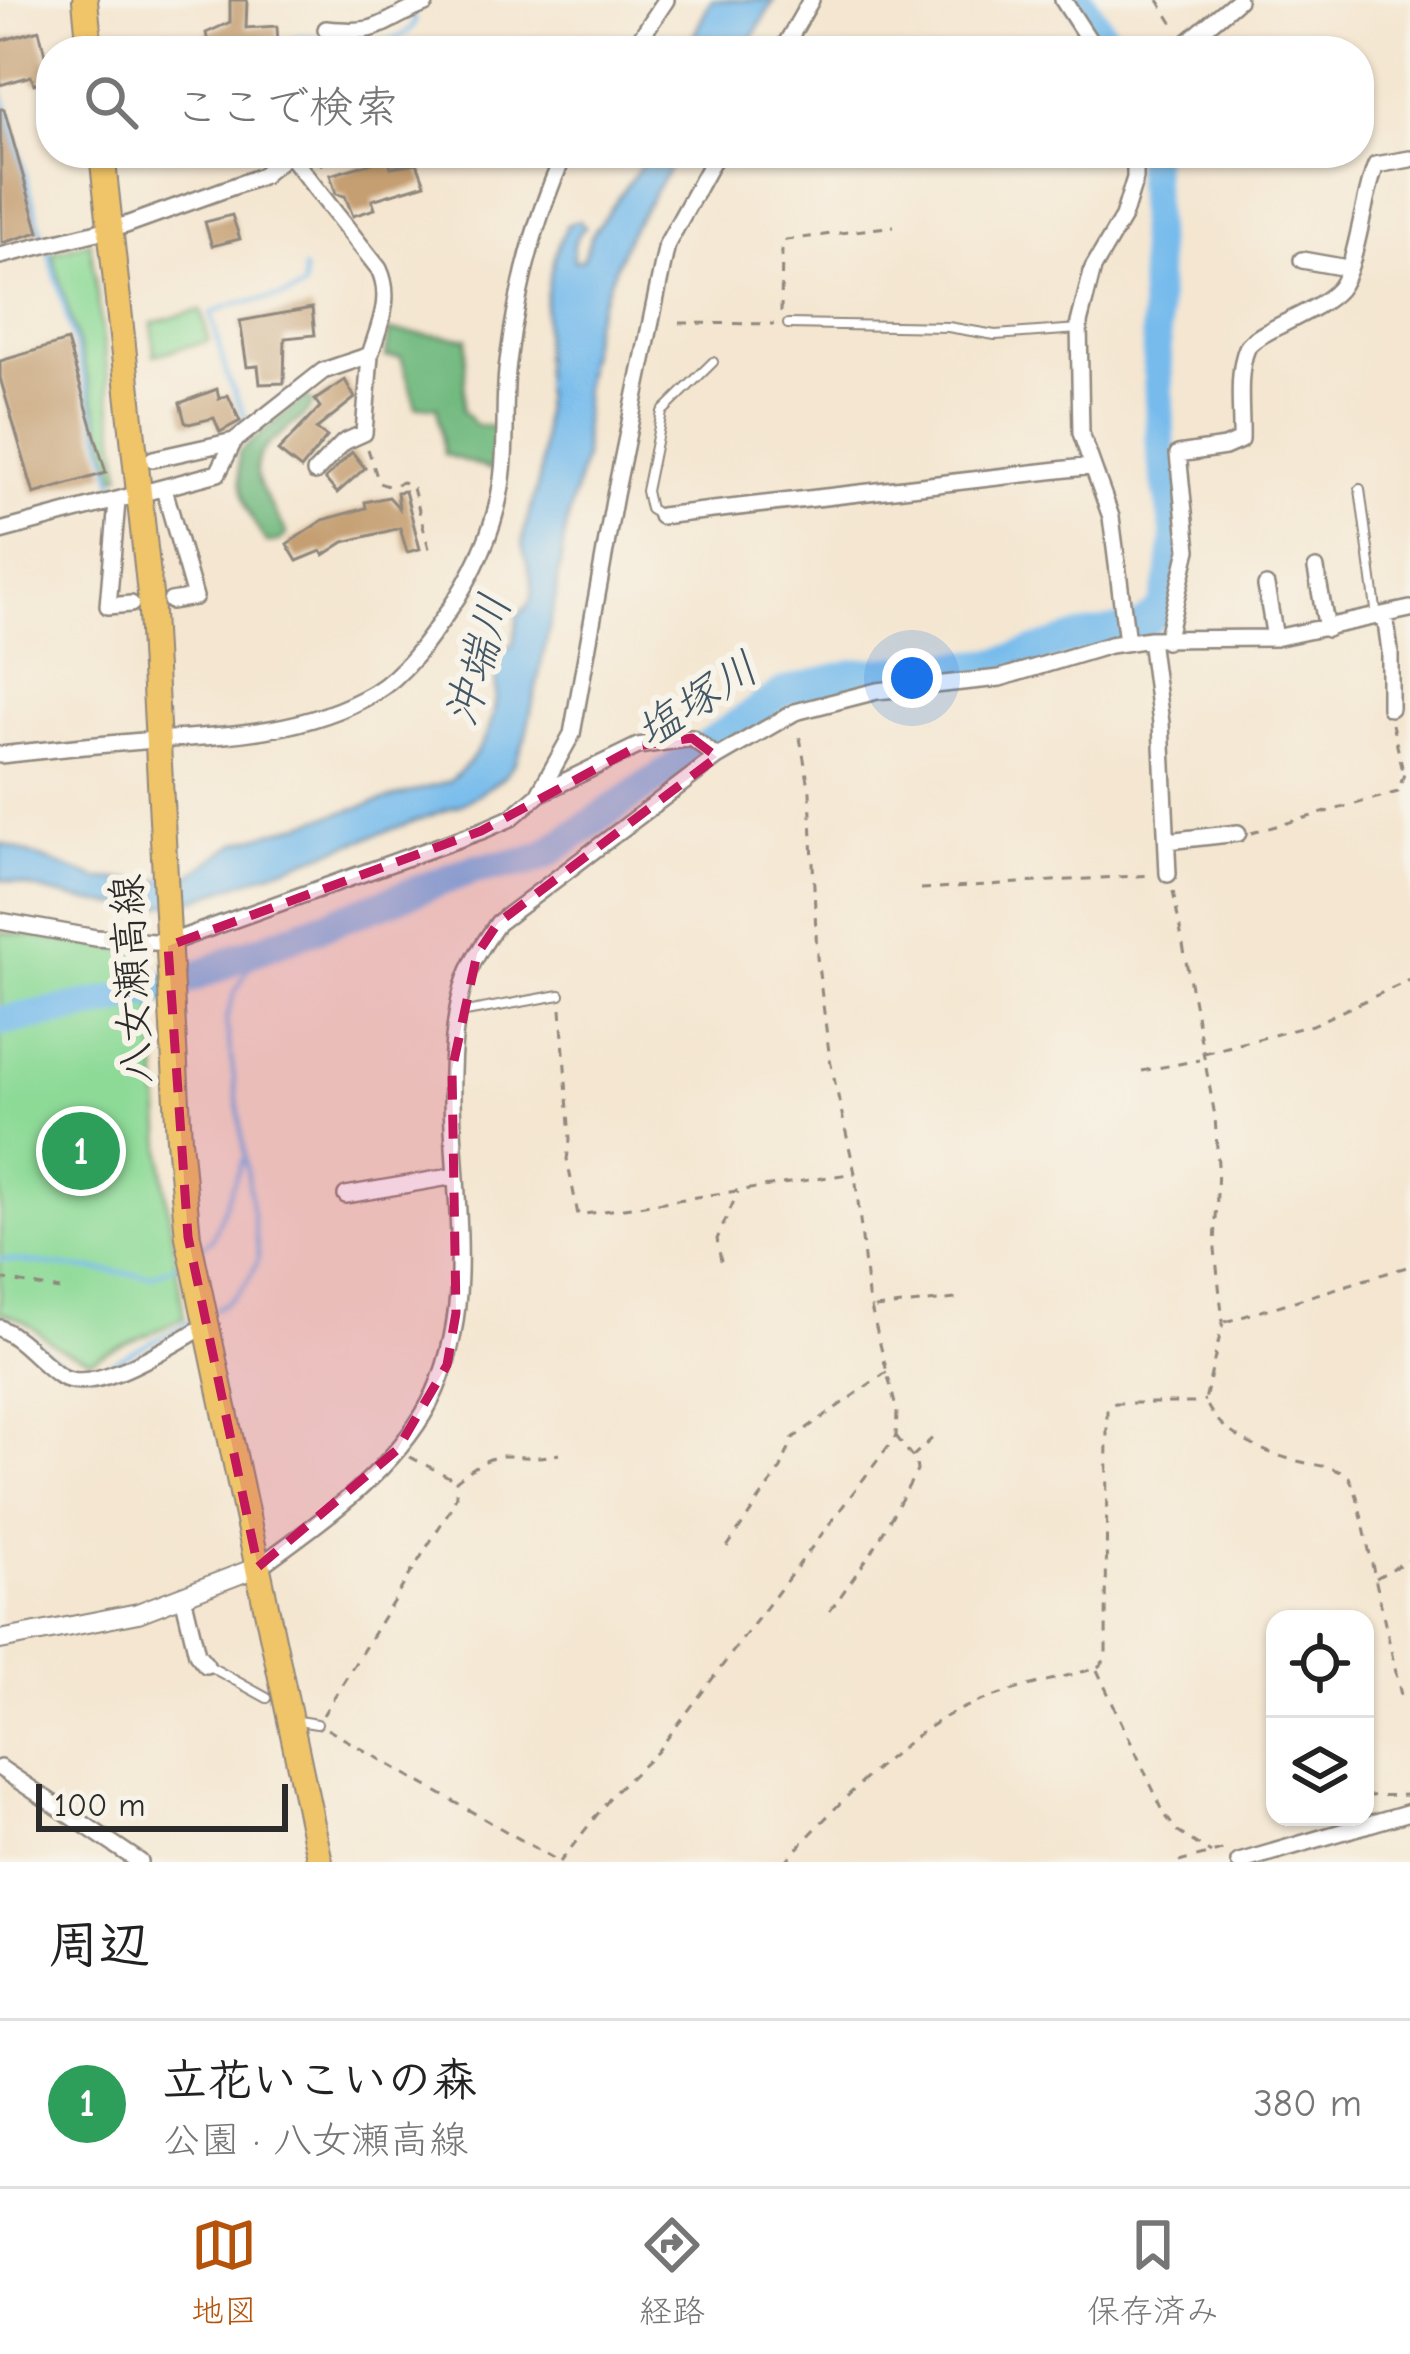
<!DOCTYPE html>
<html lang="ja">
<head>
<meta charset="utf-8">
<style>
  body { margin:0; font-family:"Comic Neue","Klee One",sans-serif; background:#f2f2f2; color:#222 }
  .controls { position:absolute; right:36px; bottom:36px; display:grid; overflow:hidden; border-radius:24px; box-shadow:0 3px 9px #0004 }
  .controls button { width:108px; height:108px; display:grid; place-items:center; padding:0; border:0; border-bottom:3px solid #e0e0e0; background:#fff; color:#222; font:60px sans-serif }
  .scale { position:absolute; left:36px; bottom:30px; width:252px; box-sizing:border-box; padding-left:12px; border:6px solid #2b2b2b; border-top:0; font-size:33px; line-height:42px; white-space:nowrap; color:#2b2b2b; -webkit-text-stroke:9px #f7f3e8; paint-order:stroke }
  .you { position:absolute; left:912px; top:678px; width:42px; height:42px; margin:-30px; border:9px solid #fff; border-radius:50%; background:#1a73e8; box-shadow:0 0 0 18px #1a73e833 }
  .badge { display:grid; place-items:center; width:78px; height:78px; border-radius:50%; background:#b45309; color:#fff; font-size:39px; font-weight:700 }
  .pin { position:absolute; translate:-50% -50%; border:6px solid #fff; box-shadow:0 3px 12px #0006 }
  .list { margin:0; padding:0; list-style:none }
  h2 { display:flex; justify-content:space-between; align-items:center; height:156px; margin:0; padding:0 48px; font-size:51px }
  h2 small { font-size:39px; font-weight:400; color:#767676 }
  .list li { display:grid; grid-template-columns:78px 1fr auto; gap:36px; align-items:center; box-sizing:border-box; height:168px; padding:0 48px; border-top:3px solid #e0e0e0 }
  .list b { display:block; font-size:45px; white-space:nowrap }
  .list p { margin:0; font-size:39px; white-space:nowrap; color:#767676 }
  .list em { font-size:39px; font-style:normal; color:#767676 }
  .icon { flex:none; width:66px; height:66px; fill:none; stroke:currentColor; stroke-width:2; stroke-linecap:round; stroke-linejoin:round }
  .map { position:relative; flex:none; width:1410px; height:1862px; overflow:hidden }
  .search { position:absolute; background:#fff; box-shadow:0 3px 9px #0004; left:36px; right:36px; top:36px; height:132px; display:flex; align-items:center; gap:30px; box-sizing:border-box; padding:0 42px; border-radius:48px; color:#767676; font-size:45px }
  .sheet { height:324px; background:#fff }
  nav { display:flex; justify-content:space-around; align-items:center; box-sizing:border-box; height:168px; border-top:3px solid #e0e0e0; background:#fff; font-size:33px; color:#767676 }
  nav a { display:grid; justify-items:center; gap:6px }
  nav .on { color:#b45309 }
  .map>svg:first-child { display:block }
</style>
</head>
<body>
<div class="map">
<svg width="1410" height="1862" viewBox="0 0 1410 1862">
  <rect width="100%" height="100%" fill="#f7f3e8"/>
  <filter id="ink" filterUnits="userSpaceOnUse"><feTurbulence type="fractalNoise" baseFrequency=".00833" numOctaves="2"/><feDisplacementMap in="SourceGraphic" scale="24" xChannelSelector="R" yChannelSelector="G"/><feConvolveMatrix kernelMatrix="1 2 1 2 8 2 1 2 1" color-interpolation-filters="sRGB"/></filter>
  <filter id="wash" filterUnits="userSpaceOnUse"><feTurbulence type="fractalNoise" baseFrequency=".004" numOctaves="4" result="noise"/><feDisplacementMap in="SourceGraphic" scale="48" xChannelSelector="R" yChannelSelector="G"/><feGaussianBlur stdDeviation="2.7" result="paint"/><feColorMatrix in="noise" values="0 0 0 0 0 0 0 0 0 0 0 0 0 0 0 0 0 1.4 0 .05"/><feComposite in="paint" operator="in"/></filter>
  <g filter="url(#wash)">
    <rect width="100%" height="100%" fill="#f4e6d0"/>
    <!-- green -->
    <path fill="#8dda97" stroke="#5c8261" stroke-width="3" d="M 90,242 L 121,475 L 116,476 L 52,253 Z
      M 201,310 L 209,341 L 154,355 L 152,323 Z
      M 0,932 L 150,953 L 164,1181 L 184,1318 L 90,1360 C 81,1356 70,1354 61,1349 C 39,1336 28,1317 0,1313 Z"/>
    <!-- forest -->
    <path fill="#72ba80" stroke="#4e7256" stroke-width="3" d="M 389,331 L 467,338 L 463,410 L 475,425 L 495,427 L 492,470 L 444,454 L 437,407 L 416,407 L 401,357 L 386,357 Z
      M 306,397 L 313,402 C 301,431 243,442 259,483 C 266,501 279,516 287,534 L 280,541 L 267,543 C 246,515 237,487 239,452 Z"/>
    <!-- water -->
    <path fill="#76bbec" stroke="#50738c" stroke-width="3" d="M 711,0 L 774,0 L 745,51 L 686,51 Z
      M 644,153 L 679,153 L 629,234 L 593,323 L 584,387 L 584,459 L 566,526 L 555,600 L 525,739 L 515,762 L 503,778 L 463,804 L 185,903 C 113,913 68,897 0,879 L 0,843 L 98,879 L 151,881 L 191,875 L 236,843 L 450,781 C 476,759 494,731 496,696 C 497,683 494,670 497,657 L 513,645 L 518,615 C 545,595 527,572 523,547 C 521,530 537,494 540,474 C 551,393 529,301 567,225 L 579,220 L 585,227 C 575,237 571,247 574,261 L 583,260 L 591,236 L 640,168 Z"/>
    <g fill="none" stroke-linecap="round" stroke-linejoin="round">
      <!-- stream -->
      <path stroke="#76bbec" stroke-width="4.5" d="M 288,51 L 291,41 L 301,36 C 331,39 398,54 415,23 L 412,13
        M 0,83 L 43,238
        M 48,250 L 115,486
        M 248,423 L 227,376 L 211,314 C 239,296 276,304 304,288 L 304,269
        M 199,1250 L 212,1239 L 243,1159
        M 0,1259 L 152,1276 L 186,1261
        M 215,1309 C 240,1296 249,1283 259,1258 L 226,1020 L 235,992 L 260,949
        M 0,1319 C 36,1332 56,1375 96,1371 L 194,1320"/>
      <!-- river -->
      <path stroke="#76bbec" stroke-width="30" d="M 1080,0 L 1114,51
        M 0,1021 C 79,1008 167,995 239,957 L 474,869 L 527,862 L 545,855 L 784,692 L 853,674 L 998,663 L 1080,637 L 1142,626 L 1162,608 L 1171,578 L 1176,536 L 1161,453 L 1149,153"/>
    </g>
    <g id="blocks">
      <!-- building -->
      <path fill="#c59f72" d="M 230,0 L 247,0 L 246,28 L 277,26 L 278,43 L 210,51 L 206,33 L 230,22 Z
        M 39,30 L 51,79 L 34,84 L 31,76 L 0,85 L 0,41 Z
        M 0,109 L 4,109 L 39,232 L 2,243 Z
        M 387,154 L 391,167 L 417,163 L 425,184 L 372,200 L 375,209 L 353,216 L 345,196 L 336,194 L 330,175 L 372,163 L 371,159 Z
        M 232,215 L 240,239 L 212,246 L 205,222 Z
        M 312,308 L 315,335 L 285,338 L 284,383 L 260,384 L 258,366 L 247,367 L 240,321 Z
        M 67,341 L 106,473 L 34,494 L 0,378 L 0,361 Z
        M 345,380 L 355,398 L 316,429 L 327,437 L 301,469 L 278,451 L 320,407 L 315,400 Z
        M 217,389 L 219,399 L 228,395 L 240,421 L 220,432 L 214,418 L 189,424 L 185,422 L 180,403 Z
        M 352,452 L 365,468 L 337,493 L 325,479 Z
        M 405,491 L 420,549 L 407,552 L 400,528 L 344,542 L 324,555 L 321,551 L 297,561 L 287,544 L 323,520 L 366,508 L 365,502 L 389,497 L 399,508 L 397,492 Z"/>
    </g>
  </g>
  <g filter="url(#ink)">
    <use href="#blocks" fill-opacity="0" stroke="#90887e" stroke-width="3"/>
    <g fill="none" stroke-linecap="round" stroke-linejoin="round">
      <defs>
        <path id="service" d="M 1211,153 L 1212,155
          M 788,324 L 948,327 L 995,335 L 1079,329
          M 1360,489 L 1377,617
          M 660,515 L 650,509 L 646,491 L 662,412 L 713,362
          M 460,1013 L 560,995
          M 207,1665 L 267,1698
          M 298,1721 L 317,1724"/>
        <path id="minor" d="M 1063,0 L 1096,51
          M 326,29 C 384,35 376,23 425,4 L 424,0
          M 632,51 L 666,0
          M 782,51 L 811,0
          M 1177,51 L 1238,0
          M 0,256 L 126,225 L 262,176 L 289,153
          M 1302,260 L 1347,268
          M 153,459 L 234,441
          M 315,472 L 344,442 L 364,433 L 370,355
          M 164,489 L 195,597 L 171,601
          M 117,502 L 108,606 L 131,604
          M 661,516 L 1093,466
          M 0,531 L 218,473 L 234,441 L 323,371 L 370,355 C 379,326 393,298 379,269 L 288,153
          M 1316,569 L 1327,629
          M 1266,586 L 1275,638
          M 1385,615 L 1390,651 L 1390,708
          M 1150,639 L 1161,723 L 1168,874
          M 1166,641 L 1188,550 L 1178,454 L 1225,447 L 1241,440 C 1242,413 1236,374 1247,348 C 1255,331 1318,313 1339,289 C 1357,267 1363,196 1376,165 L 1410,159
          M 1127,642 L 1111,517 L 1081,433 L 1079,323 L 1093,268 L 1123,217 L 1135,178 L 1135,153
          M 0,755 C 51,749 102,744 154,740 C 227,736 308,732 374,693 C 404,675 427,642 447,613 C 476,571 498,523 503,471 C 507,435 503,398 508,362 C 517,290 534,219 565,153
          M 541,793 L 638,746 L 692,738 L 717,757
          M 1167,841 L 1238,833
          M 0,921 L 96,938 L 168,943 L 481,831 L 511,818 L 538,795 L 572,734 L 615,495 L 667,244 L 717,153
          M 346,1195 L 455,1176
          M 0,1328 C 24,1340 38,1360 59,1375 C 93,1399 175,1342 207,1325
          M 258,1567 C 319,1523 393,1472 429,1404 C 495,1278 427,1121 463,987 C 470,963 484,943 498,923 L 717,757 L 795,712 L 877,691 L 1000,678 L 1110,645 L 1150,639 L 1275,638 L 1410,609
          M 183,1596 L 197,1654 L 206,1665
          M 0,1768 L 140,1862
          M 1239,1862 L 1410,1812"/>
        <path id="tertiary" d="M 0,1640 L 138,1613 L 258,1567"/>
        <path id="primary" d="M 85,0 L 90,51
          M 102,153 L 150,594 L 179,1140 L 188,1237 L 320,1862"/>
      </defs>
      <!-- service casing -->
      <use href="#service" stroke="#90887e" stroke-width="12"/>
      <!-- minor casing -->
      <use href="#minor" stroke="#90887e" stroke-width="20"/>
      <!-- tertiary casing -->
      <use href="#tertiary" stroke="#90887e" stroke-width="22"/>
      <!-- primary casing -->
      <use href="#primary" stroke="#90887e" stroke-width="28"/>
      <!-- path -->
      <path stroke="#90887e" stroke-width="3" stroke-dasharray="9 9" stroke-linecap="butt" d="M 1158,0 L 1176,29
        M 320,165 L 339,153
        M 781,312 L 782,247 L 786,240 L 894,226
        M 680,323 L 774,324
        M 368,449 L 379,483 L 388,486 L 403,482 L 413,488 L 431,556
        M 1392,724 L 1402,767 L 1410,770
        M 1251,833 L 1398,792 L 1406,768
        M 921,889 L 1152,875
        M 1173,891 L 1215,1116 L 1218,1165 L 1215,1249 L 1223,1322 L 1205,1400 C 1217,1434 1268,1455 1302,1462 C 1319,1466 1334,1466 1349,1477 L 1357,1496 L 1402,1700
        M 561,1009 L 570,1140 L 567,1159 L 578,1215 L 855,1173
        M 1204,1053 L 1312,1025 L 1410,980
        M 1142,1071 L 1199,1060
        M 721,1261 L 717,1239 L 738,1192
        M 0,1279 L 60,1290
        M 875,1308 L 956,1299
        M 1225,1322 L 1410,1266
        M 410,1457 L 455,1480
        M 912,1457 L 937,1434
        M 727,1547 L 781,1468 L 793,1438 L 888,1371
        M 1376,1578 L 1410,1559
        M 830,1611 L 873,1550 L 917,1471 L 916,1462 L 896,1436
        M 1097,1670 L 1165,1815 L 1178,1832 L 1211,1853
        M 323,1715 L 448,1513 L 456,1497 L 456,1481 C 509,1438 505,1466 559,1454
        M 327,1729 L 558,1861
        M 1365,1796 L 1410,1795
        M 560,1862 L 614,1793 L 657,1752 L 896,1436 L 897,1412 L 868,1296 L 855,1173 L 830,1060 L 817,957 L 810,792 L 799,732
        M 785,1862 C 828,1814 896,1742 953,1713 C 998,1691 1049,1681 1097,1668 L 1106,1659 L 1107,1408 L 1115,1403 L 1194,1403 L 1205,1400
        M 1179,1862 L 1229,1848"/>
      <!-- service -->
      <use href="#service" stroke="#fff" stroke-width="8"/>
      <!-- minor -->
      <use href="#minor" stroke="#fff" stroke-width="15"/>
      <!-- tertiary -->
      <use href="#tertiary" stroke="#fff" stroke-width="18"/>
      <!-- primary -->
      <use href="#primary" stroke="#f0c469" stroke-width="24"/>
    </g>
  </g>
  <!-- marked area -->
  <path fill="#c2185b" fill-opacity="0.2" stroke="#c2185b" stroke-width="9" stroke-dasharray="24 15" stroke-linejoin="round" d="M 692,738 L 717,757 L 498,923 L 477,954 L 452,1070 L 456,1313 L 447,1365 L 397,1450 L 258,1567 L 188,1237 L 168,946 L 481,831 L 638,746 Z"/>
  <g text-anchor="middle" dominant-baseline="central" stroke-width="12" stroke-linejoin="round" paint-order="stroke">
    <!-- street labels -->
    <g font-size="42" fill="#2b2b2b" stroke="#f7f3e8">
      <text transform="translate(132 979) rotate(-93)">八女瀬高線</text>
    </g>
    <!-- water labels -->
    <g font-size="45" font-style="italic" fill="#425665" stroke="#f7f3e8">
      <text transform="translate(478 660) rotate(-74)">沖端川</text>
      <text transform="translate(697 700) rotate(-33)">塩塚川</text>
    </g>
  </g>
</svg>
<div class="controls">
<button><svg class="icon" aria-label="locate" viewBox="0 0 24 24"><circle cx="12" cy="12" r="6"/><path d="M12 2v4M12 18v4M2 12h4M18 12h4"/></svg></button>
<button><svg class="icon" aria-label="layers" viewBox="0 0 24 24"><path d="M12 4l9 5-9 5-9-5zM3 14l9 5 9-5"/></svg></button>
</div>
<div class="scale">100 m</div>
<div class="you"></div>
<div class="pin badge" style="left:81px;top:1151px;background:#2e9e5b">1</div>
<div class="search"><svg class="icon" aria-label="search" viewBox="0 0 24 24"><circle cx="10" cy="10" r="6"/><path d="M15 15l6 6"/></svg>ここで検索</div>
</div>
<section class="sheet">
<h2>周辺<small></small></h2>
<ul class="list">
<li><span class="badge" style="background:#2e9e5b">1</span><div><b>立花いこいの森</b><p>公園 · 八女瀬高線</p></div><em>380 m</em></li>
</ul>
</section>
<nav>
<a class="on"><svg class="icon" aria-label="map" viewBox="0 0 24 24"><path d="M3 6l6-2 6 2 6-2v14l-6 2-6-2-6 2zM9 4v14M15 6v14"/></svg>地図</a>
<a><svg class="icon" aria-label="directions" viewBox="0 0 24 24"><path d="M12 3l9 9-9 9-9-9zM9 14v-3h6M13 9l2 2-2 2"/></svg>経路</a>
<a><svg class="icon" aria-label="saved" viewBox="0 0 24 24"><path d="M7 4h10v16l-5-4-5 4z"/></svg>保存済み</a>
</nav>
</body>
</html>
